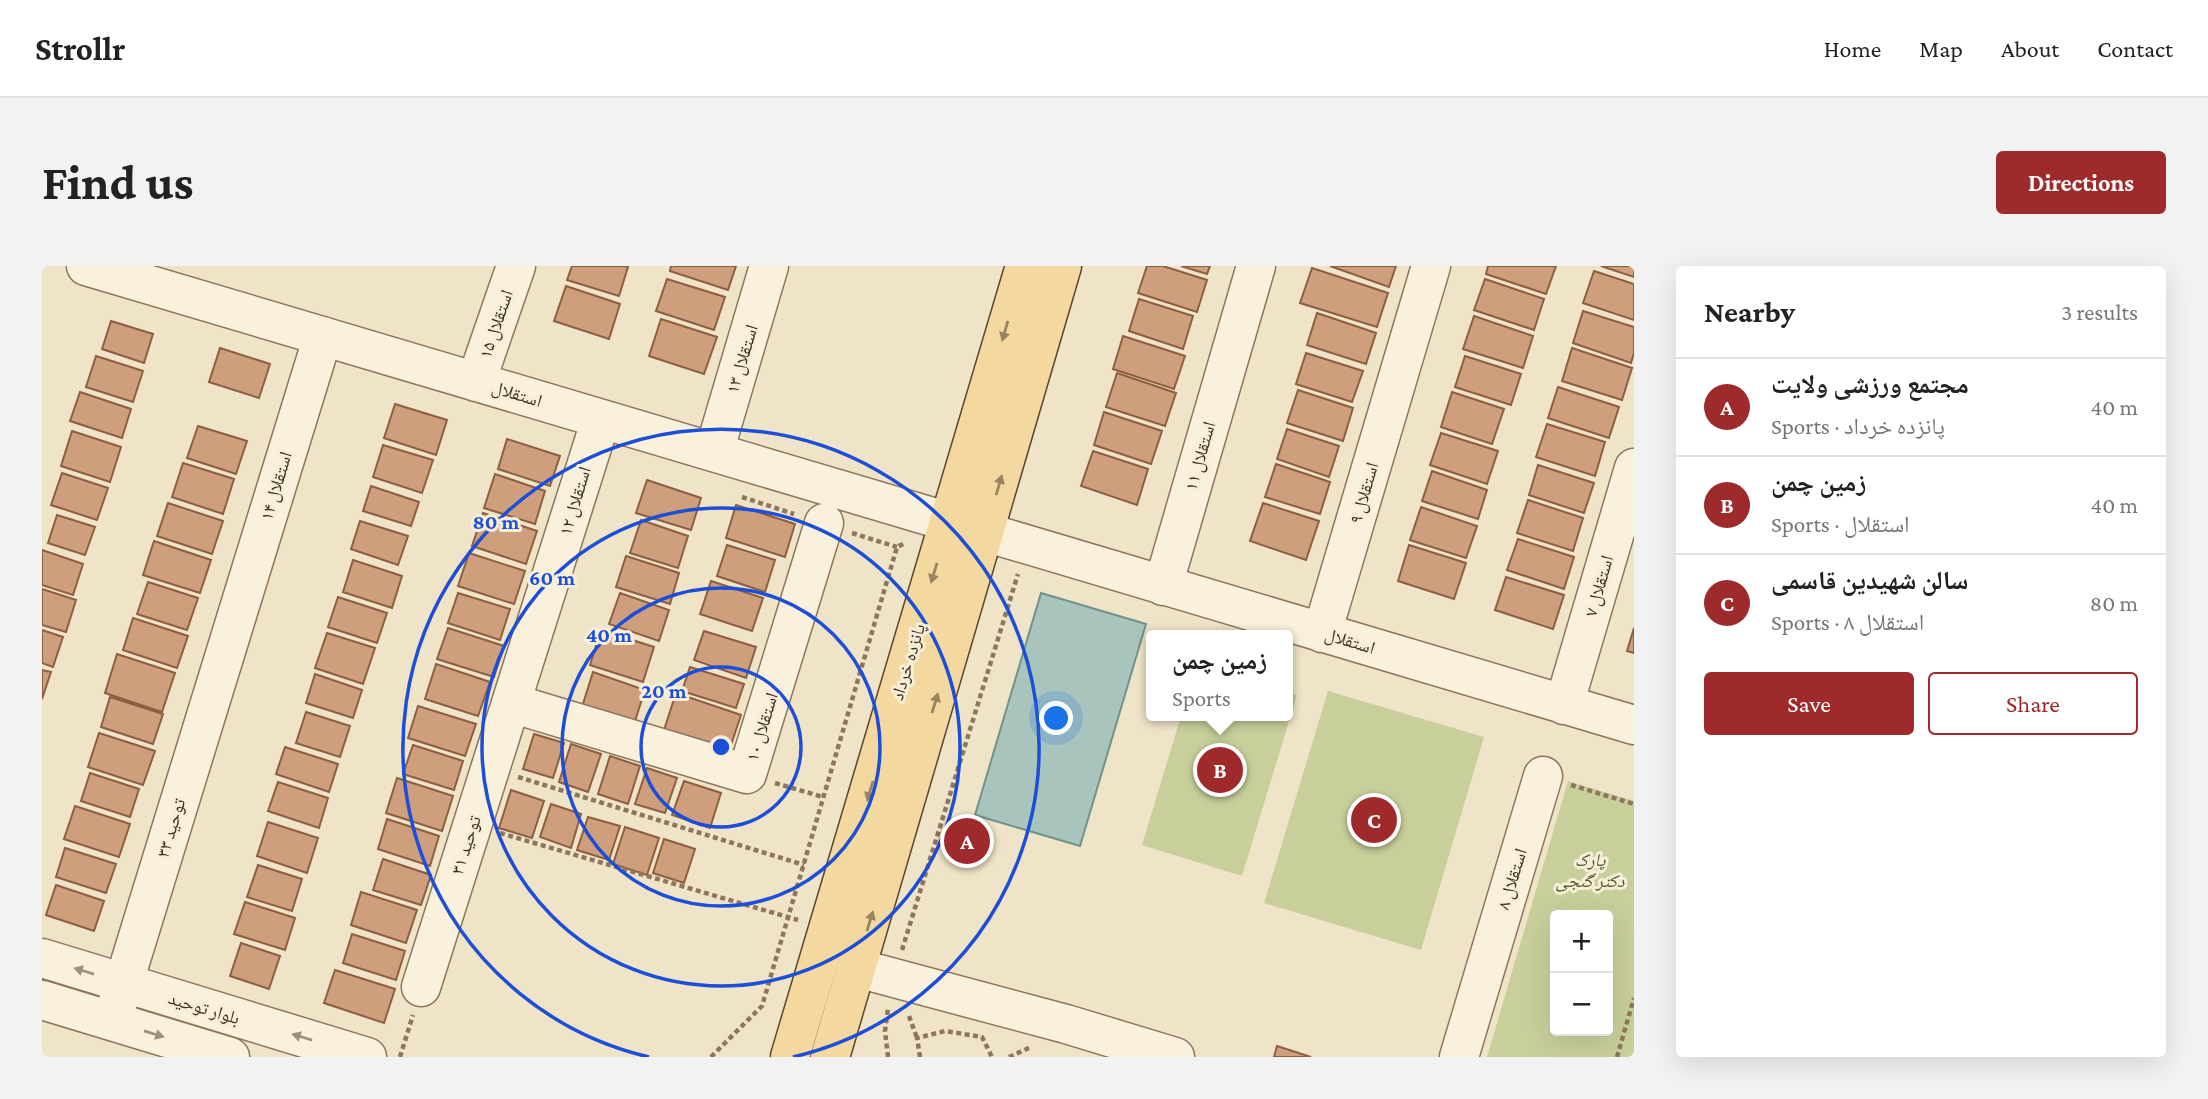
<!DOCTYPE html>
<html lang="en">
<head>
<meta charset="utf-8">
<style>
  body { margin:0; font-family:"Crimson Pro","Noto Naskh Arabic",serif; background:#f2f2f2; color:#222 }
  .controls { position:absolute; right:21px; bottom:21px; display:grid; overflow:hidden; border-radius:7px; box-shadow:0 7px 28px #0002 }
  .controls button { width:63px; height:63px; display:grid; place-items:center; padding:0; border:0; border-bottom:2px solid #e0e0e0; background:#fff; color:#222; font:35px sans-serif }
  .you { position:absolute; left:1015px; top:453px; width:24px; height:24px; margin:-18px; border:5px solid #fff; border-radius:50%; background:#1a73e8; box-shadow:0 0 0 10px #1a73e833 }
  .badge { display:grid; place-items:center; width:46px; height:46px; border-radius:50%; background:#9e2a2b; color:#fff; font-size:23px; font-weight:700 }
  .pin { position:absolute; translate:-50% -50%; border:4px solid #fff; box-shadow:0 2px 7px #0006 }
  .popup { position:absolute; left:1104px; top:364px; width:147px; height:91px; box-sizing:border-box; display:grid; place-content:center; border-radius:7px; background:#fff; filter:drop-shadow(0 2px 5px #0005); font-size:23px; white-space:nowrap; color:#767676 }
  .popup b { font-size:26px; color:#222 }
  .popup::after { content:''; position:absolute; left:50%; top:100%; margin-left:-14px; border:14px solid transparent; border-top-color:#fff }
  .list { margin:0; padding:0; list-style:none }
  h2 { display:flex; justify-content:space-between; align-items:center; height:91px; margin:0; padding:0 28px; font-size:30px }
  h2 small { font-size:23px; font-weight:400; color:#767676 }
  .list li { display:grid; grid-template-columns:46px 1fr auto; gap:21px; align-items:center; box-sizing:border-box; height:98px; padding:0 28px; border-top:2px solid #e0e0e0 }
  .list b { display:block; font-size:26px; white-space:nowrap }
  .list p { margin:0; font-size:23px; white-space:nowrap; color:#767676 }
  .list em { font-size:23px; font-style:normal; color:#767676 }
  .actions { display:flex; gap:14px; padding:21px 28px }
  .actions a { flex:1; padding:16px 0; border:2px solid #9e2a2b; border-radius:7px; text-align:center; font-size:24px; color:#9e2a2b }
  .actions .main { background:#9e2a2b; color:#fff }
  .map { position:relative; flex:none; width:1592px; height:791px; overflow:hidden; border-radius:7px }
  header { display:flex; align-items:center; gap:42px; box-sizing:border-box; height:98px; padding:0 35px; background:#fff; border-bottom:2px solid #e0e0e0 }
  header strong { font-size:33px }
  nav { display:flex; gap:38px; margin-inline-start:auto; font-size:24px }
  .intro { display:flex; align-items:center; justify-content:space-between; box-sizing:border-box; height:168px; padding:0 42px }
  h1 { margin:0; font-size:49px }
  .button { padding:18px 32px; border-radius:7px; background:#9e2a2b; color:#fff; font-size:24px; font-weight:700 }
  main { display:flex; gap:42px; padding:0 42px }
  aside { flex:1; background:#fff; border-radius:7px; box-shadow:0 7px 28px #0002 }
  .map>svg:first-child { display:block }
</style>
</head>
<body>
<header>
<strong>Strollr</strong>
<nav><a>Home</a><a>Map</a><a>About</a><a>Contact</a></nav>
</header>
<div class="intro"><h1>Find us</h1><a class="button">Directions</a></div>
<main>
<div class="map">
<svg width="1592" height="791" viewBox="0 0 1592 791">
  <rect width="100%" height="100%" fill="#f0e4c8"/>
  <!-- green -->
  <path fill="#c9cf9b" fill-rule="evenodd" d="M 1286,425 L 1442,471 L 1379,684 L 1222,637 Z
    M 1246,427 L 1255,429 L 1200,610 L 1100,579 L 1139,450 L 1246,450 Z
    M 1526,515 L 1592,535 L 1592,791 L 1445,791 ZM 1566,649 L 1566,765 L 1513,765 L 1513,649 Z"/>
  <!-- water -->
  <path fill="#a9c4bc" stroke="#6f938a" stroke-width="2" d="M 999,327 L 1104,358 L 1038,580 L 933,549 Z"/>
  <!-- building -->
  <path fill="#cf9f7d" stroke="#8d5f41" stroke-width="2" d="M 530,0 L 582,0 L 586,1 L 577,30 L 525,14 Z
    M 629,0 L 694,0 L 686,24 L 628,5 Z
    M 1105,0 L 1121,0 L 1165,14 L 1155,46 L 1096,27 Z
    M 1139,0 L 1168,0 L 1165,8 Z
    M 1288,0 L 1354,0 L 1347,21 Z
    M 1446,0 L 1514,0 L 1504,28 L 1444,8 Z
    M 1559,0 L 1592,0 L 1592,11 Z
    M 1270,2 L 1346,27 L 1335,61 L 1258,37 Z
    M 1552,5 L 1592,18 L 1592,54 L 1541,37 Z
    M 625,13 L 683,31 L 672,64 L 614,45 Z
    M 1443,13 L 1502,33 L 1492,64 L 1432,44 Z
    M 524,20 L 578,38 L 567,73 L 512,55 Z
    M 1097,33 L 1151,50 L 1141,83 L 1087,65 Z
    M 1541,45 L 1592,61 L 1592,87 L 1589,97 L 1531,77 Z
    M 1275,47 L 1334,67 L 1324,98 L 1265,79 Z
    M 1432,50 L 1491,70 L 1481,102 L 1421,83 Z
    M 619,53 L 675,71 L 662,108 L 607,90 Z
    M 69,55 L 111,68 L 102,97 L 60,83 Z
    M 1081,70 L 1143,90 L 1132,123 L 1071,103 Z
    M 178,82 L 228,98 L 217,132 L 167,116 Z
    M 1530,82 L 1590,102 L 1580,134 L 1520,115 Z
    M 1264,87 L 1321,105 L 1310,136 L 1254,118 Z
    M 54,90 L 101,105 L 91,136 L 44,121 Z
    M 1423,90 L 1479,108 L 1469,139 L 1413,121 Z
    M 1075,107 L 1134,127 L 1123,160 L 1064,141 Z
    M 1516,121 L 1577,141 L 1567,172 L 1506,152 Z
    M 1256,124 L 1311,142 L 1301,175 L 1245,157 Z
    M 38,126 L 89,143 L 80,172 L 28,155 Z
    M 1410,126 L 1462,143 L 1450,178 L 1399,161 Z
    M 353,138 L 405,154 L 394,189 L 342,172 Z
    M 1062,146 L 1120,165 L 1109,198 L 1052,179 Z
    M 1505,158 L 1563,176 L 1553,210 L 1494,191 Z
    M 156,160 L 205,175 L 194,208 L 145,192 Z
    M 1245,163 L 1297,180 L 1287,211 L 1235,193 Z
    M 30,165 L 79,181 L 68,216 L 19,200 Z
    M 1399,167 L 1456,185 L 1445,218 L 1388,199 Z
    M 465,173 L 518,190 L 508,220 L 456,203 Z
    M 341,179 L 391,194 L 380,227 L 331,211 Z
    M 1051,185 L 1106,203 L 1095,239 L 1039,220 Z
    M 141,197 L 192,213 L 181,248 L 130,231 Z
    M 1234,198 L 1288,216 L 1278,248 L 1223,231 Z
    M 1496,199 L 1552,217 L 1542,247 L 1487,229 Z
    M 1390,205 L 1445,224 L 1436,253 L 1380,235 Z
    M 20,207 L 66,222 L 55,254 L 9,239 Z
    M 453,208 L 503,225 L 493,258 L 442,242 Z
    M 605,214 L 659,232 L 649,264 L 594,247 Z
    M 329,220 L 377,236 L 369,260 L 321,245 Z
    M 1486,234 L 1541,252 L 1531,285 L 1475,267 Z
    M 126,237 L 181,255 L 170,288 L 115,270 Z
    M 1221,237 L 1277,255 L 1264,294 L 1208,275 Z
    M 694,239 L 753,258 L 743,291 L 684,272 Z
    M 1379,241 L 1435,260 L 1424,292 L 1368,274 Z
    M 441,247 L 495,265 L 484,298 L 430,280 Z
    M 15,249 L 53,261 L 43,289 L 6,277 Z
    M 599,254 L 646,270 L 636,302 L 588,287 Z
    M 318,255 L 366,270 L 356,299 L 309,283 Z
    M 1476,273 L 1532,291 L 1522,323 L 1465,304 Z
    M 112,275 L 169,294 L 158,327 L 101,309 Z
    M 685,279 L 733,294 L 723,326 L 675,310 Z
    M 1367,279 L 1424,297 L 1412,333 L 1356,315 Z
    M 0,284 L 41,298 L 31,329 L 0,319 Z
    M 427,287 L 483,305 L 472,338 L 416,320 Z
    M 584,290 L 637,307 L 628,338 L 574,321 Z
    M 311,294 L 360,310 L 350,342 L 301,326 Z
    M 1464,311 L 1522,329 L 1511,363 L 1453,344 Z
    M 669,315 L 721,332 L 710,365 L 658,348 Z
    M 106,316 L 156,332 L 145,364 L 95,348 Z
    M 0,323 L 34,334 L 24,366 L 0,359 Z
    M 416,327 L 468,343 L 458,374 L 406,357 Z
    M 578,327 L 627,344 L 617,375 L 567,358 Z
    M 296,331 L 345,347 L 335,377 L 286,361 Z
    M 91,352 L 146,370 L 135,402 L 81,384 Z
    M 406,362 L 462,380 L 452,411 L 395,393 Z
    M 1592,362 L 1592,387 L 1585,385 Z
    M 0,364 L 21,371 L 11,401 L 0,397 Z
    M 559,364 L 612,381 L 601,416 L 548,399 Z
    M 662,365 L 714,381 L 704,412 L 652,394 Z
    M 285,367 L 333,382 L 321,418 L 273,402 Z
    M 75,388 L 133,407 L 120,446 L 63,427 Z
    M 394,398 L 448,416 L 436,450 L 383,433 Z
    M 648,401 L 702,418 L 694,442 L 640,425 Z
    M 0,404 L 9,406 L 0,433 Z
    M 551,406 L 603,424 L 592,458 L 540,441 Z
    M 273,408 L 320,424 L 311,452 L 264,437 Z
    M 634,427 L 699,449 L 687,485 L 622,464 Z
    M 68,431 L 121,448 L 111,478 L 59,461 Z
    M 376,440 L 434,458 L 423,490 L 366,472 Z
    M 264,446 L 308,460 L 298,491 L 254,477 Z
    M 57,467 L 113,485 L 101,519 L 46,501 Z
    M 492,468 L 522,477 L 511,512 L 481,503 Z
    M 529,478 L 559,488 L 546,526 L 517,516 Z
    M 371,479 L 421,495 L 412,524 L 361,508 Z
    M 243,481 L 296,498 L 287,526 L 234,508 Z
    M 568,490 L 598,500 L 586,538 L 556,528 Z
    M 605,502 L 635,512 L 623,547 L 593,538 Z
    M 48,507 L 97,523 L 88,551 L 39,535 Z
    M 355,512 L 411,530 L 400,565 L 344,547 Z
    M 642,515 L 679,527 L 668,562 L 630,549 Z
    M 236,516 L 286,532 L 277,562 L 226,545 Z
    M 469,524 L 502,535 L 490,572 L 457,562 Z
    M 509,538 L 539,548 L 529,582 L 498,571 Z
    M 33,540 L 88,558 L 77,591 L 22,573 Z
    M 546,551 L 578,560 L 567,594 L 535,584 Z
    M 345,553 L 397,570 L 388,600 L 336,583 Z
    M 226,556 L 276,572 L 265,607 L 215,590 Z
    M 583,561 L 617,572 L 605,609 L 571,598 Z
    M 622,573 L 653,583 L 642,617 L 611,607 Z
    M 23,582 L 74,598 L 64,627 L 14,611 Z
    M 341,593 L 389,609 L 379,639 L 331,624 Z
    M 216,599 L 260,613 L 250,645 L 205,631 Z
    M 14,619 L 62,635 L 52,665 L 4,649 Z
    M 319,626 L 375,644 L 364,677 L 309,659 Z
    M 203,636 L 253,652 L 243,684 L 192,668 Z
    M 310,668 L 363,685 L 354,714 L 301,697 Z
    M 199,677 L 238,690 L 227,723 L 188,710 Z
    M 293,704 L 353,723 L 342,757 L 282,737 Z
    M 1235,780 L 1269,791 L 1232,791 Z"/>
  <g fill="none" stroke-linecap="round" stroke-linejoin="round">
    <defs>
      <path id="minor" d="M 44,0 L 907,256
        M 434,116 L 474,0
        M 672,186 L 727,0
        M 943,266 L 1592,459
        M 1121,320 L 1214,0
        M 1280,367 L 1389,0
        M 469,437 L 705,508 L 782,257
        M 1522,439 L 1592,202
        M 0,692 L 325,791
        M 815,702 L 1024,758 L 1133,791
        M 379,721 L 559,153
        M 0,734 L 188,791
        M 70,755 L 281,70
        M 1417,791 L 1501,510"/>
      <path id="major" d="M 748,791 L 983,0
        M 788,791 L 1020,0"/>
    </defs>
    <!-- minor casing -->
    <use href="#minor" stroke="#8d765c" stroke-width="41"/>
    <!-- major casing -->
    <use href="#major" stroke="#5b4430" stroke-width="41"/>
    <!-- path -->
    <path stroke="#8d765c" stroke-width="4.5" stroke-dasharray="5 3.5" stroke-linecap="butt" d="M 700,231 L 752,248
      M 810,267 L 855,281
      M 476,511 L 762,599
      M 733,517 L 781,531
      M 1529,519 L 1592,538
      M 458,567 L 756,654
      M 860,684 L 976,308
      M 867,750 L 875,772
      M 358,791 L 371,749
      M 669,791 L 720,740 L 855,281 L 863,277
      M 846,791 L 843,765 L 846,743
      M 878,791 L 875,772 L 903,765 L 940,771 L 950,791
      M 967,791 L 989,781
      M 1575,791 L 1592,732"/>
    <!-- minor -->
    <use href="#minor" stroke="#faf1dc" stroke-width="38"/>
    <!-- major -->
    <use href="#major" stroke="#f3d9a0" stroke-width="38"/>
  </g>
  <!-- one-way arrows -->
  <defs><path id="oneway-solid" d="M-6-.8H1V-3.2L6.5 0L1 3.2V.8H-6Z" transform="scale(1.75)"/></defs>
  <g fill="#988460">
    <use href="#oneway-solid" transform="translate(963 65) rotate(106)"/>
    <use href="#oneway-solid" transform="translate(957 219) rotate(-74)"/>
    <use href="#oneway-solid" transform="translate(892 307) rotate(107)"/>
    <use href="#oneway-solid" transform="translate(893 437) rotate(-73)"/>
    <use href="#oneway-solid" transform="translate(828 525) rotate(107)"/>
    <use href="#oneway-solid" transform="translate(828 655) rotate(-73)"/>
  </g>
  <g fill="#9c907e">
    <use href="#oneway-solid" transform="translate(42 705) rotate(-163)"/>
    <use href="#oneway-solid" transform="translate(112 768) rotate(17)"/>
    <use href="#oneway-solid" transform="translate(260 771) rotate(-163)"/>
  </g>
  <!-- distance rings -->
  <g fill="none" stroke="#1d4ed8" stroke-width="3.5">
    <circle cx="679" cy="481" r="80"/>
    <circle cx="679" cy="481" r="159"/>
    <circle cx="679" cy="481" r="239"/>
    <path d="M607 791A318 318 0 1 1 751 791"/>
  </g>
  <g text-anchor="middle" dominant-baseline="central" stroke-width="6" stroke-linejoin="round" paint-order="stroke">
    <!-- street labels -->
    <g font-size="18" fill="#3d2e20" stroke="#f7eed8">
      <text transform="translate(454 58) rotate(-71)">استقلال ۱۵</text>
      <text transform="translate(700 93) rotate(-73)">استقلال ۱۳</text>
      <text transform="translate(475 128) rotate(17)">استقلال</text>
      <text transform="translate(1158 190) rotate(-74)">استقلال ۱۱</text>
      <text transform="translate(234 220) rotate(-73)">استقلال ۱۴</text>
      <text transform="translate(1322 227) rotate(-74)">استقلال ۹</text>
      <text transform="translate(533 235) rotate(-73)">استقلال ۱۲</text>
      <text transform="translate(1557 320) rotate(-74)">استقلال ۷</text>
      <text transform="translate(1308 375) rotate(17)">استقلال</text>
      <text transform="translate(866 396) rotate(-73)">پانزده خرداد</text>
      <text transform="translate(720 461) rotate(-73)">استقلال ۱۰</text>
      <text transform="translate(129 562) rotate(-73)">توحید ۳۳</text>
      <text transform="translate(424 579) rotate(-72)">توحید ۳۱</text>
      <text transform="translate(1470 613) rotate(-73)">استقلال ۸</text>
      <text transform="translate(162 742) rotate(17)">بلوار توحید</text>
    </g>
    <!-- park labels -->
    <g font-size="18" font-style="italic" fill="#4d5a26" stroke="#f7eed8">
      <text x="1548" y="594">پارک<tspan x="1548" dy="21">دکتر گنجی</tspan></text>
    </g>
  </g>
  <circle cx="679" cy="481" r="10" fill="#1d4ed8" stroke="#f7eed8" stroke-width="3.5"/>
  <g font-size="21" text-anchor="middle" font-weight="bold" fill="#1d4ed8" stroke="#f7eed8" stroke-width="6" stroke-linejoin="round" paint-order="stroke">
    <text x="454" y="263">80 m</text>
    <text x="510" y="319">60 m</text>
    <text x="567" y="376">40 m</text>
    <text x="622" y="432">20 m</text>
  </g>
</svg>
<div class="controls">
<button>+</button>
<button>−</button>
</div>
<div class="you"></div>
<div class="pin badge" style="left:925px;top:575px">A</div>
<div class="pin badge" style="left:1178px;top:504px">B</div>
<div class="popup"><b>زمین چمن</b>Sports</div>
<div class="pin badge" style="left:1332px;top:554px">C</div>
</div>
<aside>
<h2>Nearby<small>3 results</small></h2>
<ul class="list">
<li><span class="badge">A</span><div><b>مجتمع ورزشی ولایت</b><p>Sports · پانزده خرداد</p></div><em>40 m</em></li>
<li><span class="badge">B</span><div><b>زمین چمن</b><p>Sports · استقلال</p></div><em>40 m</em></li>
<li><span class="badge">C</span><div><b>سالن شهیدین قاسمی</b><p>Sports · استقلال ۸</p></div><em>80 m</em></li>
</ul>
<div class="actions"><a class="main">Save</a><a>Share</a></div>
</aside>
</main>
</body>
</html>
